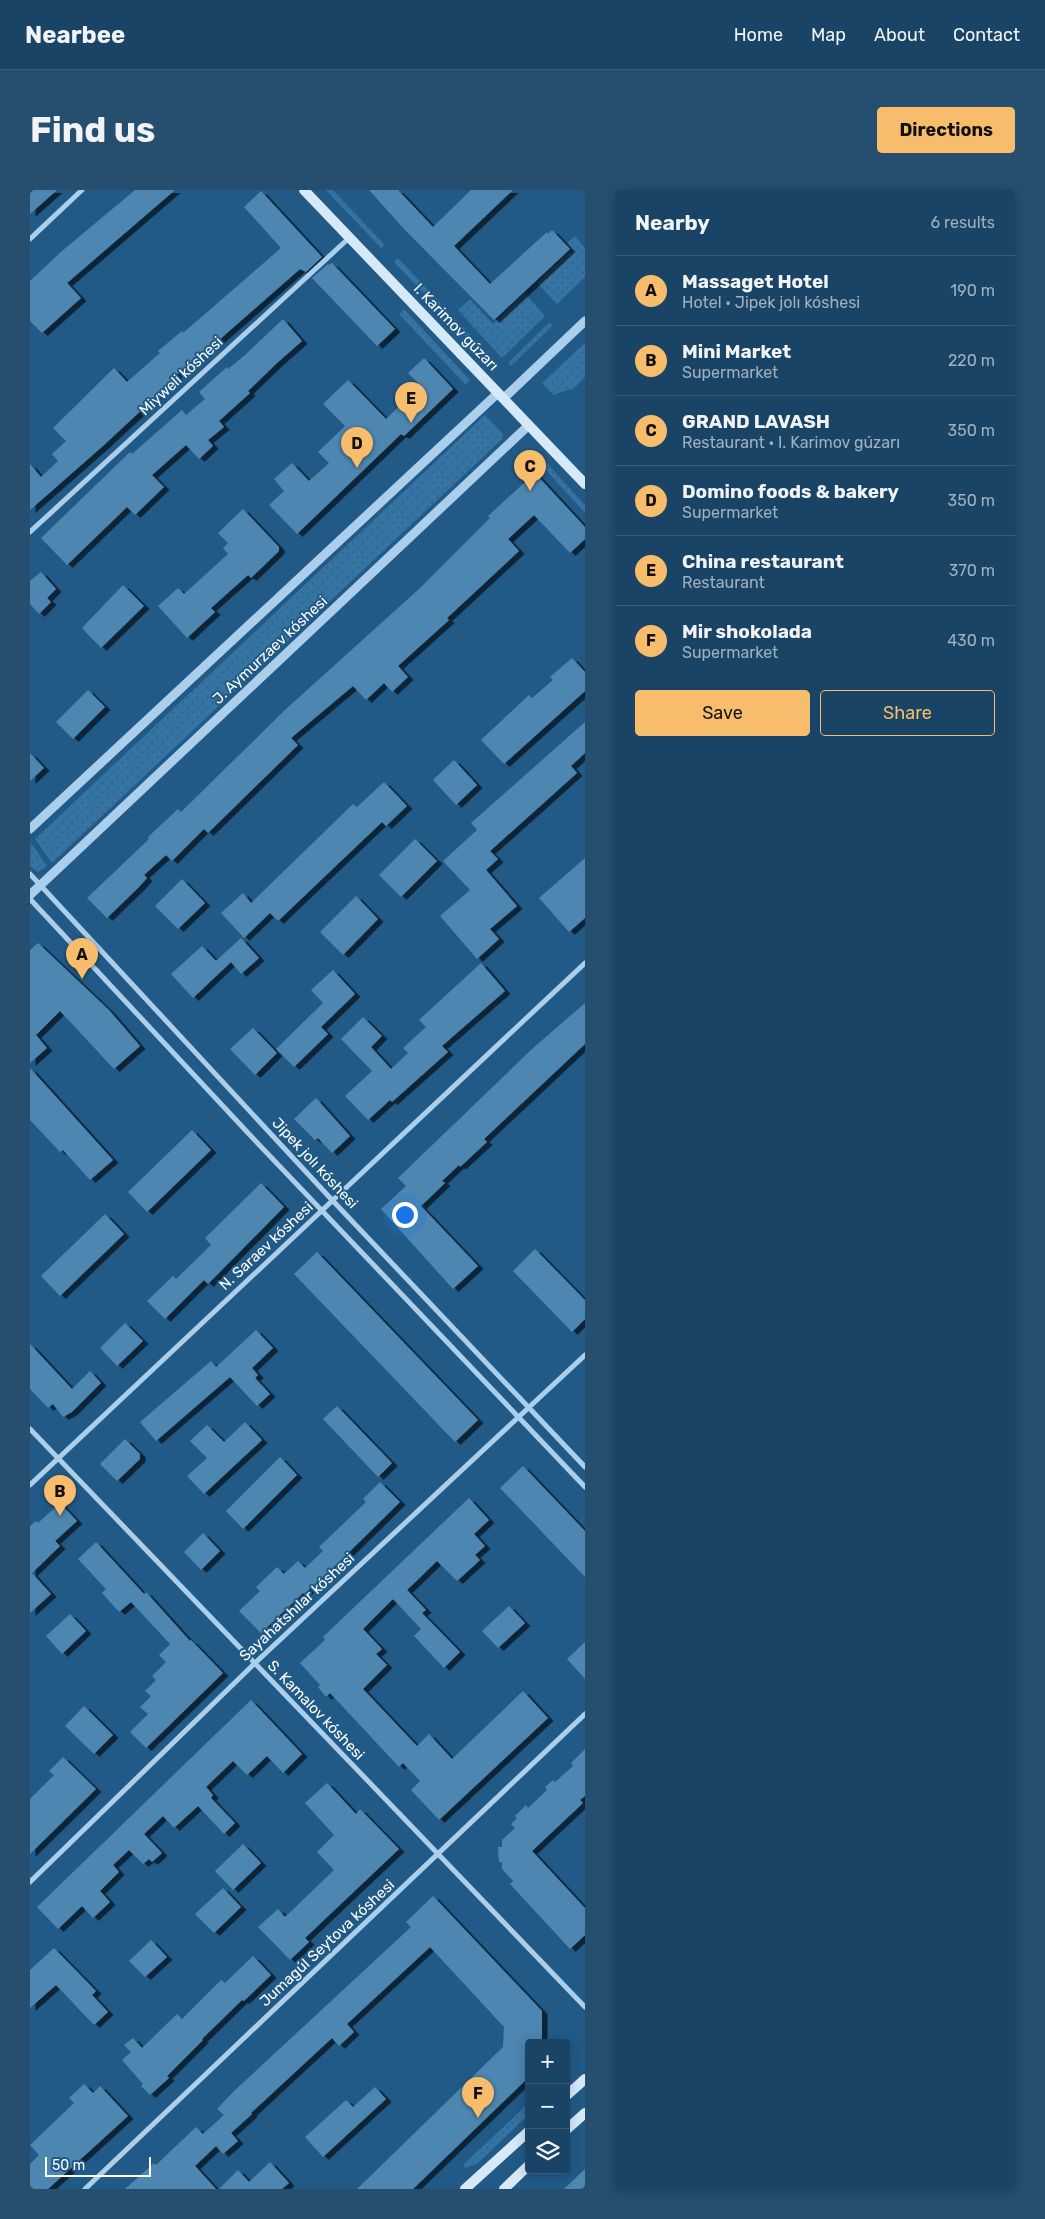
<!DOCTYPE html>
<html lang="en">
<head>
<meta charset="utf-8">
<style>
  body { margin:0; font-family:Rubik,sans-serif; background:#264e6e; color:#f1f3f6 }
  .controls { position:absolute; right:15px; bottom:15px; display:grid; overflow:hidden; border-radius:5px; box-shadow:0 2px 12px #0003 }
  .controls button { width:45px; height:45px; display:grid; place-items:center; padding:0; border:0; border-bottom:1px solid #375c79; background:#194465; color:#f1f3f6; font:25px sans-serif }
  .scale { position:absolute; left:15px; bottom:12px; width:106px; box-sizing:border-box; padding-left:5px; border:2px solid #fff; border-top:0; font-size:14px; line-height:18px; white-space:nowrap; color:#fff; -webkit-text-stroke:4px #215a87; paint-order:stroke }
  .you { position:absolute; left:374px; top:1024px; width:18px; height:18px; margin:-12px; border:4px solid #fff; border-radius:50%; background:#1a73e8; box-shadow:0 0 0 8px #1a73e833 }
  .badge { display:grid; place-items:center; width:32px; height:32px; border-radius:50%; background:#f7bd6c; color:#111; font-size:16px; font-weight:700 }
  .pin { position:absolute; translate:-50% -41px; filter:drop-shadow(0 1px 2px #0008) }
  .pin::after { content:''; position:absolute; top:26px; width:18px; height:15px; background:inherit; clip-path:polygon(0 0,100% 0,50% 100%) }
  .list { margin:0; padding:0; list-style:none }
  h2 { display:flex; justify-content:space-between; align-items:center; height:65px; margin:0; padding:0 20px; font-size:21px }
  h2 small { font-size:16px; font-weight:400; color:#9fb0bf }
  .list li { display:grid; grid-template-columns:32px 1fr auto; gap:15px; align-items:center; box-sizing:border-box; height:70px; padding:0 20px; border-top:1px solid #375c79 }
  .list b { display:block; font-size:19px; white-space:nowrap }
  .list p { margin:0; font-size:16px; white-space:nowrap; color:#9fb0bf }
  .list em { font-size:16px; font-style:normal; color:#9fb0bf }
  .actions { display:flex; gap:10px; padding:15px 20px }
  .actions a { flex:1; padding:11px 0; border:1px solid #f7bd6c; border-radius:5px; text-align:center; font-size:18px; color:#f7bd6c }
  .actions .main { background:#f7bd6c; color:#111 }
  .icon { flex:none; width:28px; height:28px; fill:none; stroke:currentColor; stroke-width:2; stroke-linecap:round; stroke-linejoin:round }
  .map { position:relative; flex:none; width:555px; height:1999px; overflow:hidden; border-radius:5px }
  header { display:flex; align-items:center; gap:30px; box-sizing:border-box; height:70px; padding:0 25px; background:#194465; border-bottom:1px solid #375c79 }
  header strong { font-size:24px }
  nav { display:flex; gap:28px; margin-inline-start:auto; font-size:18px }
  .intro { display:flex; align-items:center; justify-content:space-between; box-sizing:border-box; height:120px; padding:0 30px }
  h1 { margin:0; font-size:35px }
  .button { padding:12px 22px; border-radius:5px; background:#f7bd6c; color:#111; font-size:18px; font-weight:700 }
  main { display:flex; gap:30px; padding:0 30px }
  aside { flex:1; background:#194465; border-radius:5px; box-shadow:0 2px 12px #0003 }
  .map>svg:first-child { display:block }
</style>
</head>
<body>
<header>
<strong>Nearbee</strong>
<nav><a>Home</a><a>Map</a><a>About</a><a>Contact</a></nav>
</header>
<div class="intro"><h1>Find us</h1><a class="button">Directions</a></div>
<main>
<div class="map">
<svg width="555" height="1999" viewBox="0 0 555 1999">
  <defs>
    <pattern id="grass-dots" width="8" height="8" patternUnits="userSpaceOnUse" patternTransform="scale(1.25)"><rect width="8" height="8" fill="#3474a4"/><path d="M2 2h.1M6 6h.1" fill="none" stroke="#415e74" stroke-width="1.8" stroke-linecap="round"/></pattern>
    <filter id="shadow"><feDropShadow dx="5.5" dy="3" stdDeviation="0" flood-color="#0009"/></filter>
  </defs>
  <rect width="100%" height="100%" fill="#215a87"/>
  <!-- grass -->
  <path fill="url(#grass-dots)" d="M 296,0 L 303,0 L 354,54 L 352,59 Z
    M 545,46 L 555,58 L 555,87 L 527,114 L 507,93 L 542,60 L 537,53 Z
    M 368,68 L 411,114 L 407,117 L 364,72 Z
    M 495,103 L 515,126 L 472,168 L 428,120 L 440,109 L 463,134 Z
    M 374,119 L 440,190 L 435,194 L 369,124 Z
    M 420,124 L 463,169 L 459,172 L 416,127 Z
    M 520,132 L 522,136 L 481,176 L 478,173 Z
    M 555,153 L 555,187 L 544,198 L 523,205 L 512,193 Z
    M 455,225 L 473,244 L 472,249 L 22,673 L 5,649 Z
    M 511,267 L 555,315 L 555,323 L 507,270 Z
    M 1,653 L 17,676 L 8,682 L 0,676 Z
    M 499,1913 L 499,1924 L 448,1973 L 436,1978 L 433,1975 Z"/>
  <!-- building -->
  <path fill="#4d86b1" filter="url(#shadow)" d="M 0,0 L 27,0 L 0,24 Z
    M 105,0 L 145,0 L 37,93 L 51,108 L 12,143 L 0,131 L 0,91 L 32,61 Z
    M 339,0 L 368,0 L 403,37 L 441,0 L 483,0 L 424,56 L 460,94 L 517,42 L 518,44 L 522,40 L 540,59 L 464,130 L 375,40 Z
    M 231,1 L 292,67 L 276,82 L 270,79 L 180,158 L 179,157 L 145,186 L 146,188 L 74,255 L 0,320 L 0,274 L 11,287 L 28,271 L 22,264 L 36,251 L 23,238 L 84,178 L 97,192 L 130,163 L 128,161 L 152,141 L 153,143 L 251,58 L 214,17 Z
    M 302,73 L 365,139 L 347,156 L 282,88 L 298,74 L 299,75 Z
    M 253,129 L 272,151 L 247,173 L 218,201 L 220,203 L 189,231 L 194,237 L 178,250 L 183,256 L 169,269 L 156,255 L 122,285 L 134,297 L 105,325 L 97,317 L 37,375 L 11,348 L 100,262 L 102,264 L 152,220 L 156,225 L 175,209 L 169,202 L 197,177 L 198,179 L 215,165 Z
    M 394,168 L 423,199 L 374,246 L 371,244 L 267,344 L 239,315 L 254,301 L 244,289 L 262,273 L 279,291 L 299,273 L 288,262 L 315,236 L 293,214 L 318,190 L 356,229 L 380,206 L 378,204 L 389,194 L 378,183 Z
    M 505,283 L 555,337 L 555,349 L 540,363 L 504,325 L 478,349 L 489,361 L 417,428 L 419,430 L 368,476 L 378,487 L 362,502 L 354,493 L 336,510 L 323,496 L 261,548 L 268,555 L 178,643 L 174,639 L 142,671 L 136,665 L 114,685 L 117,688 L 109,697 L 77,728 L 57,708 L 119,649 L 118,647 L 148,619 L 151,622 L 256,519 L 389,399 L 460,328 L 458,326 Z
    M 213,319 L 249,357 L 249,361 L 221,388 L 218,385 L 181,418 L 185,422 L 157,448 L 128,416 L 148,398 L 154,404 L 198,364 L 193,358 L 198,353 L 188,343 Z
    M 11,382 L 26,399 L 17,408 L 21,412 L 9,424 L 0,414 L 0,391 Z
    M 93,395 L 114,416 L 71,458 L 52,438 Z
    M 542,468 L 555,482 L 555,501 L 474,574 L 451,550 L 499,505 L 502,508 L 523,490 L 520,487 Z
    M 58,500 L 75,517 L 43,549 L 26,532 Z
    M 555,532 L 555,563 L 541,576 L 547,583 L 460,661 L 468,669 L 456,680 L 487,716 L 460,739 L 469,749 L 447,769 L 410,726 L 440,700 L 413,671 L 447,640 L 441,633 Z
    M 0,563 L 14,578 L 0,591 Z
    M 424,570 L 447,595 L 426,615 L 403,590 Z
    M 354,592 L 377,616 L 356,636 L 352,632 L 248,731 L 240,723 L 214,748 L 191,723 L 213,703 L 221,713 L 323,614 L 327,617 Z
    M 385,649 L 407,671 L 371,707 L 349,685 Z
    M 555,668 L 555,728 L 539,742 L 509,708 Z
    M 152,689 L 175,713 L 148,739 L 125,716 Z
    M 326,706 L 348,729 L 313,765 L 290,742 Z
    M 211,748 L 229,768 L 211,784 L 201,772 L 163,808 L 141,784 L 172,756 L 186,771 Z
    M 8,753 L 79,820 L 110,856 L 84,879 L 30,821 L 6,845 L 17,858 L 0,873 L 0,760 Z
    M 451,773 L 475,801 L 412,856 L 418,862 L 362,912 L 360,910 L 338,930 L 315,906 L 342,881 L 311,849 L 333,827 L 352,846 L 341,857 L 361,879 L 378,863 L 373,858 L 396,837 L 389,830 Z
    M 303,780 L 325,804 L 291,837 L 298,844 L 264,877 L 246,859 L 293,813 L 281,800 Z
    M 555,813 L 555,854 L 454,949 L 457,952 L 430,977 L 429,975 L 412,991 L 415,993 L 391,1016 L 448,1076 L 423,1099 L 351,1019 L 376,996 L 368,988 L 502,859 Z
    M 223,838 L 247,863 L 225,885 L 200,859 Z
    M 0,878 L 83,970 L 60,990 L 33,960 L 30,962 L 0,930 Z
    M 286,908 L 320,946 L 302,963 L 288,948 L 285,950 L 264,929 Z
    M 162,940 L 181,960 L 117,1022 L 98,1002 Z
    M 231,993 L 254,1017 L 178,1094 L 174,1090 L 135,1129 L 117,1111 L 143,1086 L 146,1089 L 181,1055 L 175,1048 Z
    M 75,1024 L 94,1044 L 30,1106 L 11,1086 Z
    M 505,1059 L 555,1110 L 555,1129 L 542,1142 L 483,1081 Z
    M 287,1062 L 448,1230 L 425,1252 L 264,1084 Z
    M 95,1133 L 113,1151 L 87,1176 L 70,1158 Z
    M 226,1140 L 243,1158 L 222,1178 L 228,1185 L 225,1188 L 240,1204 L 227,1216 L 200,1187 L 126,1251 L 110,1232 L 181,1171 L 186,1177 Z
    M 0,1154 L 42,1199 L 60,1181 L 71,1193 L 42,1222 L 33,1227 L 23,1214 L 18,1218 L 0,1199 Z
    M 307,1216 L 362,1273 L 348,1287 L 293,1229 Z
    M 215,1232 L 232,1250 L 174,1304 L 157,1286 L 177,1268 L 160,1251 L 177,1235 L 194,1252 Z
    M 95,1249 L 110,1264 L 110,1269 L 87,1291 L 70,1274 Z
    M 250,1267 L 267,1285 L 213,1339 L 196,1321 Z
    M 493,1276 L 555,1341 L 555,1387 L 470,1298 Z
    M 350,1292 L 370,1312 L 306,1375 L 274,1404 L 273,1403 L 231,1443 L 209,1421 L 230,1401 L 226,1397 L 247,1377 L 254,1384 L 268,1371 L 275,1378 L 293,1361 L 289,1357 L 336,1312 L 333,1309 Z
    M 439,1308 L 459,1330 L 444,1344 L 455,1356 L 445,1365 L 450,1370 L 427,1391 L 407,1371 L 377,1400 L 396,1420 L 392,1423 L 430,1462 L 414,1478 L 384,1446 L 391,1439 L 363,1409 L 333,1439 L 352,1459 L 346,1464 L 357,1475 L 333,1499 L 387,1556 L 399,1544 L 422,1569 L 493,1501 L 518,1528 L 409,1630 L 381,1600 L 390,1591 L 373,1573 L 369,1577 L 300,1503 L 296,1507 L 288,1497 L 290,1495 L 270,1473 L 295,1450 L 293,1447 L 317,1424 Z
    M 30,1313 L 47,1331 L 25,1351 L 30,1356 L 2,1383 L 21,1404 L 0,1423 L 0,1336 L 6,1331 L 8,1333 Z
    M 173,1343 L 190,1361 L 171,1380 L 154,1362 Z
    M 66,1352 L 114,1404 L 116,1402 L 160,1451 L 161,1450 L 193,1483 L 116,1558 L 100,1542 L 118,1524 L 110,1517 L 121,1506 L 115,1501 L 126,1490 L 122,1486 L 136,1472 L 129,1465 L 140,1454 L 101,1412 L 89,1422 L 72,1403 L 76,1399 L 48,1369 Z
    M 479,1416 L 495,1433 L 468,1458 L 452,1441 Z
    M 40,1424 L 56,1441 L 32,1464 L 16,1446 Z
    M 555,1452 L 555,1489 L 537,1469 Z
    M 221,1510 L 272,1564 L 253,1583 L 237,1566 L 217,1585 L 203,1571 L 176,1597 L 183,1605 L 181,1608 L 205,1633 L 194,1644 L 168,1616 L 144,1638 L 133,1626 L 114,1644 L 132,1663 L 122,1672 L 119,1669 L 113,1674 L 99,1660 L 83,1675 L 89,1682 L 70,1701 L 80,1712 L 63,1728 L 52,1716 L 28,1739 L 7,1717 Z
    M 54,1516 L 83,1545 L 64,1564 L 35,1536 Z
    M 555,1559 L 555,1606 L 550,1610 L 553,1613 L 502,1661 L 555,1718 L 555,1745 L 540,1759 L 480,1694 L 483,1691 L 472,1679 L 472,1672 L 469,1672 L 468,1657 L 472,1657 L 472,1650 L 485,1638 L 481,1634 L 487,1628 L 485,1626 L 496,1615 L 498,1618 L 517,1600 L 515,1597 L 523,1590 L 525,1592 L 543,1576 L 541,1573 Z
    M 33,1567 L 66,1599 L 0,1664 L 0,1609 L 24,1585 L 19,1581 Z
    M 297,1593 L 326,1624 L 330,1619 L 369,1659 L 275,1748 L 279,1752 L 260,1770 L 228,1737 L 248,1719 L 255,1727 L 304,1680 L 287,1662 L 304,1645 L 275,1613 Z
    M 213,1654 L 231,1673 L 203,1700 L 185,1681 Z
    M 193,1698 L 211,1717 L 184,1743 L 165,1724 Z
    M 403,1706 L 512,1821 L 512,1853 L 499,1853 L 499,1887 L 383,1999 L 327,1999 L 473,1857 L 474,1837 L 400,1757 L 317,1834 L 324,1842 L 309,1856 L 302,1848 L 221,1923 L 222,1924 L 201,1943 L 208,1951 L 193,1964 L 186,1956 L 165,1976 L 186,1999 L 95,1999 L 124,1973 L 126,1975 L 166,1937 L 173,1944 L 194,1925 L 187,1919 L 203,1902 L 381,1737 L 376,1732 Z
    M 121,1750 L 137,1767 L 115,1787 L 99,1771 Z
    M 24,1758 L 66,1801 L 62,1805 L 78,1822 L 64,1835 L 26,1795 L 0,1818 L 0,1780 Z
    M 223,1766 L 241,1785 L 214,1811 L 212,1810 L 172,1849 L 173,1850 L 137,1886 L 139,1888 L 120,1905 L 111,1896 L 113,1894 L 92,1870 L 101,1862 L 94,1855 L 103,1848 L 112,1858 L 147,1824 L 152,1829 L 191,1790 L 195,1793 Z
    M 54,1894 L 63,1903 L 70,1896 L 98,1926 L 18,1999 L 0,1999 L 0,1974 L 9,1965 L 0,1955 L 44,1913 L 39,1908 Z
    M 345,1897 L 356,1909 L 293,1967 L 275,1947 L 316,1910 L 323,1917 Z
    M 240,1972 L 259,1993 L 252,1999 L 189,1999 L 208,1980 L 219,1992 Z
    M 555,1979 L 555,1999 L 534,1999 Z"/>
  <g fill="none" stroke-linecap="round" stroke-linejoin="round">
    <!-- minor -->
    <path stroke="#abcfea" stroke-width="5" d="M 0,49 L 52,0
      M 0,342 L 319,48
      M 0,684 L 303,1011 L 555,1277
      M 0,709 L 219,944 L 555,1297
      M 0,1239 L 555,1817
      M 0,1295 L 555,773
      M 0,1692 L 224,1474 L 555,1165
      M 55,1999 L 555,1524"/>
    <!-- tertiary -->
    <path stroke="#abcfea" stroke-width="9" d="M 474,208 L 555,131
      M 0,639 L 468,203
      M 0,705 L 499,235"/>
    <!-- secondary -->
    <path stroke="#d6e9f8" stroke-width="10" d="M 274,0 L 555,294
      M 536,1906 L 555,1889
      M 536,1940 L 555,1923
      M 435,1999 L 499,1941
      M 474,1999 L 499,1975"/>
  </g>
  <g text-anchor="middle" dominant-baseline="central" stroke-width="4" stroke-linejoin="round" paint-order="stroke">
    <!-- street labels -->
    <g font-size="15" fill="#fff" stroke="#215a87">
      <text transform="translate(426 137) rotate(46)">I. Karimov gúzarı</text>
      <text transform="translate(151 186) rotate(-43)">Miyweli kóshesi</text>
      <text transform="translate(240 460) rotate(-43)">J. Aymurzaev kóshesi</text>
      <text transform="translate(285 973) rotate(47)">Jipek jolı kóshesi</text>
      <text transform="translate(236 1056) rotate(-43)">N. Saraev kóshesi</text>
      <text transform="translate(267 1417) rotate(-43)">Sayahatshılar kóshesi</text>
      <text transform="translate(286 1520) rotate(46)">S. Kamalov kóshesi</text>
      <text transform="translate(297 1753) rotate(-43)">Jumagúl Seytova kóshesi</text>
    </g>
  </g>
</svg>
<div class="controls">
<button>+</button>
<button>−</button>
<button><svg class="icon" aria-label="layers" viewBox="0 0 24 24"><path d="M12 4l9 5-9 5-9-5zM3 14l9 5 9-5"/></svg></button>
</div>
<div class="scale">50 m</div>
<div class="you"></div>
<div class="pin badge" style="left:52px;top:789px">A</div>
<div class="pin badge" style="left:30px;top:1326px">B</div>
<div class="pin badge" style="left:500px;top:301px">C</div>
<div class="pin badge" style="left:327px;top:278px">D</div>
<div class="pin badge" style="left:381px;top:233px">E</div>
<div class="pin badge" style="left:448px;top:1928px">F</div>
</div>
<aside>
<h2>Nearby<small>6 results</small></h2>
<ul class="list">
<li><span class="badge">A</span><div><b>Massaget Hotel</b><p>Hotel · Jipek jolı kóshesi</p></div><em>190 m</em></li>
<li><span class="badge">B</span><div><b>Mini Market</b><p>Supermarket</p></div><em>220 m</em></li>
<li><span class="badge">C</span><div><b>GRAND LAVASH</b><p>Restaurant · I. Karimov gúzarı</p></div><em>350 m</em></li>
<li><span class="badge">D</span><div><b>Domino foods &amp; bakery</b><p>Supermarket</p></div><em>350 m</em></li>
<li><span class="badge">E</span><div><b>China restaurant</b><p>Restaurant</p></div><em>370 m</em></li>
<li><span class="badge">F</span><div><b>Mir shokolada</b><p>Supermarket</p></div><em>430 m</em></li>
</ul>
<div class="actions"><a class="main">Save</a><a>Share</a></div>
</aside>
</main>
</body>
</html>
